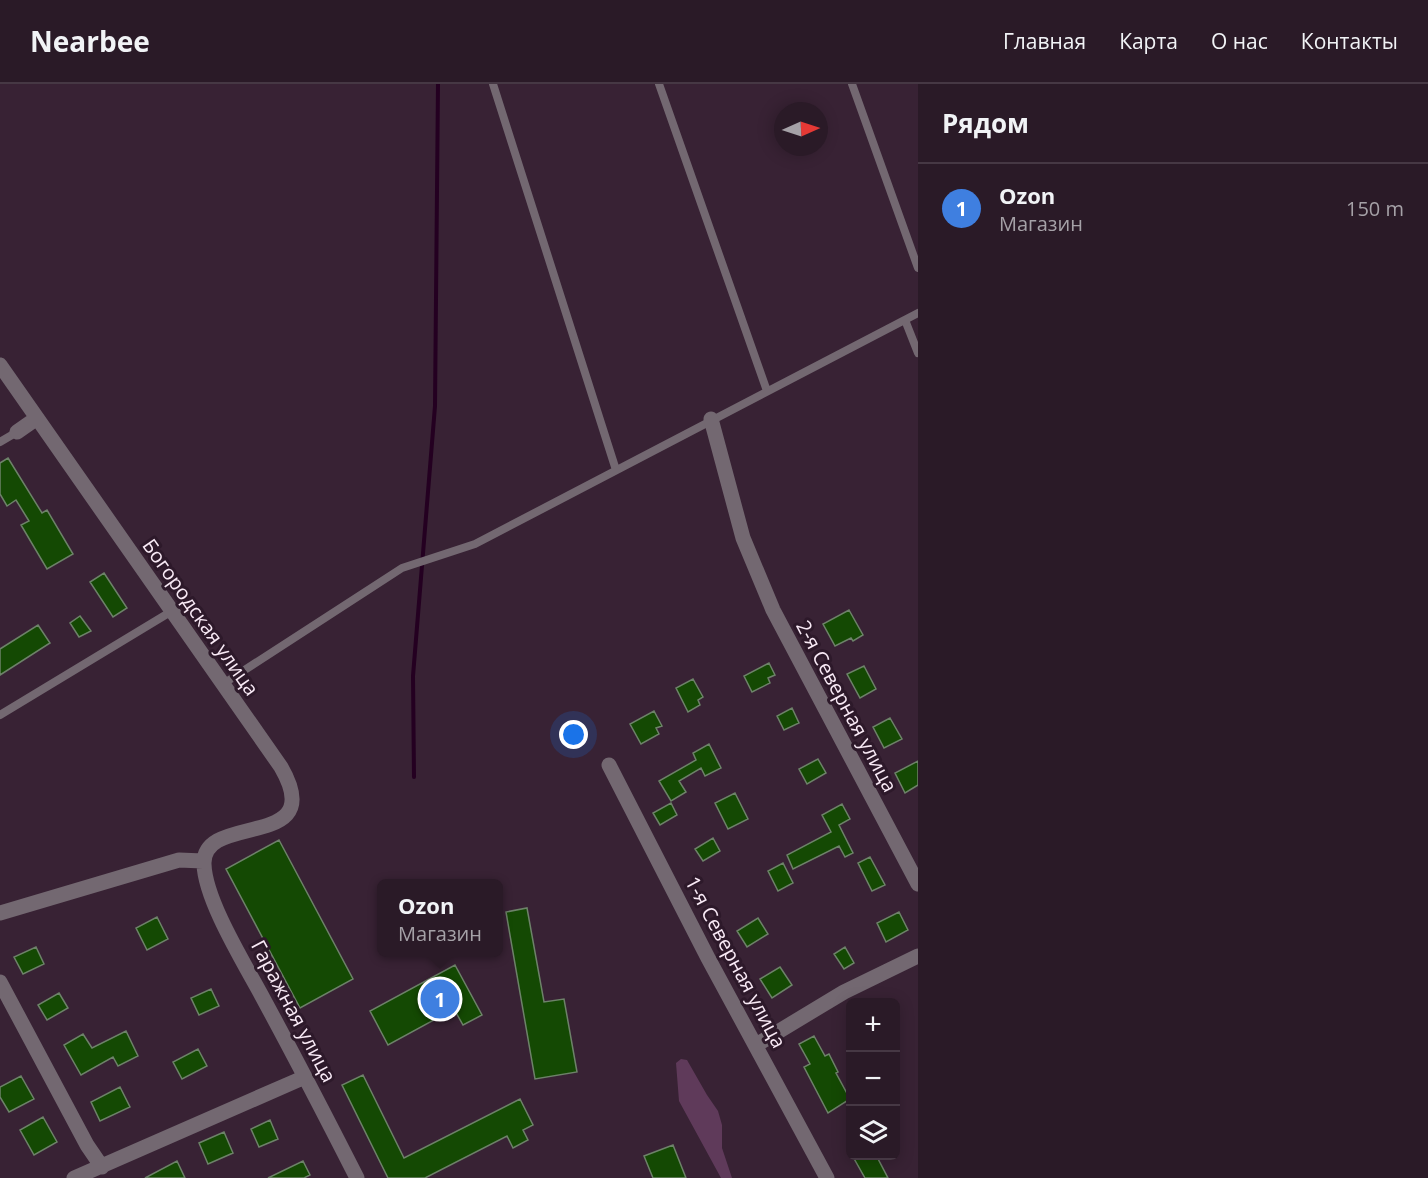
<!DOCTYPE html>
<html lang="ru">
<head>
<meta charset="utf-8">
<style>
  body { margin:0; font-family:"Open Sans",sans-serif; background:#32232f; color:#f1f3f6 }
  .controls { position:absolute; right:18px; bottom:18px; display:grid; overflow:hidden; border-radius:9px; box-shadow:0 3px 15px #0003 }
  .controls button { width:54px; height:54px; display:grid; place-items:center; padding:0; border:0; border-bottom:2px solid #463844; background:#2a1a27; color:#f1f3f6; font:30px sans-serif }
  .compass { position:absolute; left:774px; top:18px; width:54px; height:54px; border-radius:50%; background:#2a1a27; box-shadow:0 3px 15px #0003; rotate:87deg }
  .you { position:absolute; left:574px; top:651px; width:21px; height:21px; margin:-15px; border:4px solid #fff; border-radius:50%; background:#1a73e8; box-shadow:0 0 0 9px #1a73e833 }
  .badge { display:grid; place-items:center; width:39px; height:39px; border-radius:50%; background:#ea580c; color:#fff; font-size:20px; font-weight:700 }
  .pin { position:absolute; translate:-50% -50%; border:3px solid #fff; box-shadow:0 2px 6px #0006 }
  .popup { position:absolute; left:377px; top:795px; width:126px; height:78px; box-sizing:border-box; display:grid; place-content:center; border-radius:9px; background:#2a1a27; filter:drop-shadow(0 2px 4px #0005); font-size:20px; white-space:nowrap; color:#a5a1a7 }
  .popup b { font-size:22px; color:#f1f3f6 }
  .popup::after { content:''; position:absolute; left:50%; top:100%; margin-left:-12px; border:12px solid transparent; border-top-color:#2a1a27 }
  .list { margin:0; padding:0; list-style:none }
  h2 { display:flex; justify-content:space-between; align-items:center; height:78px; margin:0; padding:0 24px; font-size:26px }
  h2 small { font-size:20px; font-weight:400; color:#a5a1a7 }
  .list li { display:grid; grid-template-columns:39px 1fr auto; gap:18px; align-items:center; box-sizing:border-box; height:90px; padding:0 24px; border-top:2px solid #463844 }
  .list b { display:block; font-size:22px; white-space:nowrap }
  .list p { margin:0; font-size:20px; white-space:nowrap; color:#a5a1a7 }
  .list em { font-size:20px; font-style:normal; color:#a5a1a7 }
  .icon { flex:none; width:33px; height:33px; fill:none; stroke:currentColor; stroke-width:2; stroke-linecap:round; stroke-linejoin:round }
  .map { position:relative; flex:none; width:918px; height:1094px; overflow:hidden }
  header { display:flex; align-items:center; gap:36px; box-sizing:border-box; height:84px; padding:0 30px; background:#2a1a27; border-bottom:2px solid #463844 }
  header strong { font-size:28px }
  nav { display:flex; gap:33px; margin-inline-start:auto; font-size:21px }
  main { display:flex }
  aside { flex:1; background:#2a1a27 }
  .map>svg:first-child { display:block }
</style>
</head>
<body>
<header>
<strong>Nearbee</strong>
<nav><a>Главная</a><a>Карта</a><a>О нас</a><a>Контакты</a></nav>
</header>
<main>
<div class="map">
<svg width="918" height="1094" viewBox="0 0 918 1094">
  <rect width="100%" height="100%" fill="#382234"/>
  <!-- green -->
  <path fill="#5f3a5a" d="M 681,975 L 687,976 L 707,1011 L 718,1027 L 722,1041 L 722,1064 L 732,1094 L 721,1094 L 679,1017 L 676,979 Z"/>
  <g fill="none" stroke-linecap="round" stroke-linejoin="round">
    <!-- stream -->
    <path stroke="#240021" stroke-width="4" d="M 414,693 L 413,592 L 435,322 L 438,0"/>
  </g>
  <!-- building -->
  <path fill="#144903" stroke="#6d8269" stroke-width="1.5" d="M 8,374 L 42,429 L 47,426 L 73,470 L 47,485 L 21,441 L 29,437 L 16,416 L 7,422 L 0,410 L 0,379 Z
    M 104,489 L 127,524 L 113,533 L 90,498 Z
    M 849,526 L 863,551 L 853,557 L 851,554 L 835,562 L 823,540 Z
    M 80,532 L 91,547 L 79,553 L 70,539 Z
    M 38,541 L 50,559 L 0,591 L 0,565 Z
    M 769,579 L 775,591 L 768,594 L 770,599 L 752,608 L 744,592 Z
    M 864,582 L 876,605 L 860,614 L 847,590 Z
    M 693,595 L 703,613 L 698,616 L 700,621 L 688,628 L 676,604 Z
    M 792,624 L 799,639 L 784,646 L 777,632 Z
    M 654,627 L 662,642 L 656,644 L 659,650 L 641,660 L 630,640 Z
    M 890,634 L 902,655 L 884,664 L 873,643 Z
    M 709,660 L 721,684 L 705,692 L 701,684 L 679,697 L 686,708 L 671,717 L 659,697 L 696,676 L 693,669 Z
    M 818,675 L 826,689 L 807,700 L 799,685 Z
    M 918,677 L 918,701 L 905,709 L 895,689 Z
    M 735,709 L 748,735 L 728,745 L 715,719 Z
    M 671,719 L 677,731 L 660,741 L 653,729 Z
    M 842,720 L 850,735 L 839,741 L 853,769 L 845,773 L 839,762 L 793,785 L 787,771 L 831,748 L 822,731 Z
    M 713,754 L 720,767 L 703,777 L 695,765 Z
    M 279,756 L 353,895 L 300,924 L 226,785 Z
    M 870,773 L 885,801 L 872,807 L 858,779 Z
    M 783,779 L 793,799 L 778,807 L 768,787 Z
    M 527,824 L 544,918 L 564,915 L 577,988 L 535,995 L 506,828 Z
    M 899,828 L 908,846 L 886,858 L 877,839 Z
    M 157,833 L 168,855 L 147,866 L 136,844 Z
    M 758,834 L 768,850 L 747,863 L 737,847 Z
    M 36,863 L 44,880 L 23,890 L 14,873 Z
    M 845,863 L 854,879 L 844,885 L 834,870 Z
    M 455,881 L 482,931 L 463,941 L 454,925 L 388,961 L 370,927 Z
    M 780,883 L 792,901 L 772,914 L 760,895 Z
    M 211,905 L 219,922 L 199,931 L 191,914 Z
    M 59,909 L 68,924 L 47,936 L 38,921 Z
    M 126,947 L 138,972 L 118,982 L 113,973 L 81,991 L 64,961 L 83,950 L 92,964 Z
    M 814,952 L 825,972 L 829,970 L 838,988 L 836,989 L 850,1015 L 828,1029 L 804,983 L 810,980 L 799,960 Z
    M 198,965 L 207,982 L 182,995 L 173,978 Z
    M 363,991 L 404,1074 L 520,1015 L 533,1041 L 523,1046 L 528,1056 L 513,1064 L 507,1052 L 425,1094 L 388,1094 L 342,1001 Z
    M 21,992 L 34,1015 L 9,1028 L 0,1013 L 0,1003 Z
    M 120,1003 L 130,1023 L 100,1037 L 91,1018 Z
    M 43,1033 L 57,1058 L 34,1071 L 20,1046 Z
    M 270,1036 L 278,1055 L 259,1063 L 251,1045 Z
    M 224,1048 L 233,1069 L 208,1080 L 199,1059 Z
    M 673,1061 L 686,1094 L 653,1094 L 644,1072 Z
    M 852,1071 L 876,1071 L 888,1094 L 865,1094 Z
    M 177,1077 L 185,1094 L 145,1094 Z
    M 303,1077 L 310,1091 L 304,1094 L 268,1094 Z"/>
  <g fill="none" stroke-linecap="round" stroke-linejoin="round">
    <!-- service -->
    <path stroke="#736871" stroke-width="8" d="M 493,0 L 616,386
      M 659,0 L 767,307
      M 852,0 L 918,184
      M 905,236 L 918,269
      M 0,358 L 17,348
      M 223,600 L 402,484 L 475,460 L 918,229
      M 0,631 L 172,527"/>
    <!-- minor -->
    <path stroke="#736871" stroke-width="15" d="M 0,281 L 281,683 C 330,768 202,727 204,780 C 205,817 246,882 264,916 C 296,975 327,1035 357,1094
      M 711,335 L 743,454 L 773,526 L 918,800
      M 17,348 L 37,334
      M 609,681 L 708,874 L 827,1094
      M 0,829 L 179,776 L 203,777
      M 0,898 L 87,1061 L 102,1083
      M 756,961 L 844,908 L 918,872
      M 74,1094 L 305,993"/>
  </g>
  <g text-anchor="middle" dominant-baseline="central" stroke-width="6" stroke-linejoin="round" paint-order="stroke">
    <!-- street labels -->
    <g font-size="20" fill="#f9eaf6" stroke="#2d192a">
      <text transform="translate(201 533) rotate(55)">Богородская улица</text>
      <text transform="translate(847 622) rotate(62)">2-я Северная улица</text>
      <text transform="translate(736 878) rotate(62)">1-я Северная улица</text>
      <text transform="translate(294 927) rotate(62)">Гаражная улица</text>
    </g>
  </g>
</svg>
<div class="controls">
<button>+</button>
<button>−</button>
<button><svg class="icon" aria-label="layers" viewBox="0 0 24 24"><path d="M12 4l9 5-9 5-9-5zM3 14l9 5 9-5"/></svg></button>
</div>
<svg class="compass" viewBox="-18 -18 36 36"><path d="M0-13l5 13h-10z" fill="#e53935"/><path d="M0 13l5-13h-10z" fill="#a5a1a7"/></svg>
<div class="you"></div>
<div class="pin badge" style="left:440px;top:915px;background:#3f7fe0">1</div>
<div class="popup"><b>Ozon</b>Магазин</div>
</div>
<aside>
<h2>Рядом<small></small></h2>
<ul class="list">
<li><span class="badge" style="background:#3f7fe0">1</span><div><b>Ozon</b><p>Магазин</p></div><em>150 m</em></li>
</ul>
</aside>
</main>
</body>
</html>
